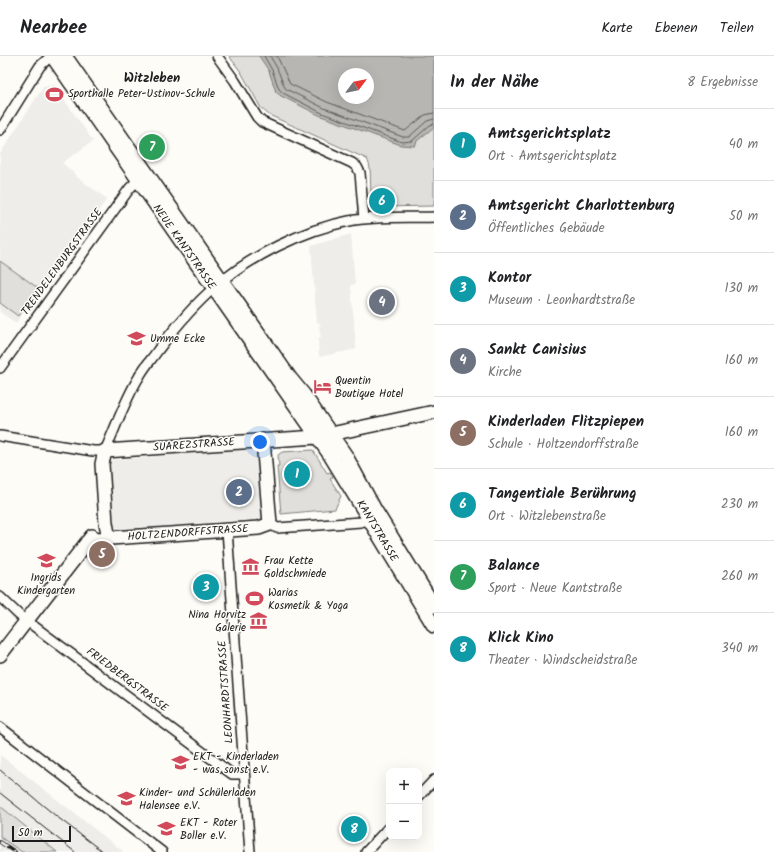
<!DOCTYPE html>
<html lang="de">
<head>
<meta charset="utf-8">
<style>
  body { margin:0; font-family:Kalam,sans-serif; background:#f2f2f2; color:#202124 }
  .controls { position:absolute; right:12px; bottom:12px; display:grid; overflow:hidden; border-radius:8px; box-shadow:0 4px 16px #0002 }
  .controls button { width:36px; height:36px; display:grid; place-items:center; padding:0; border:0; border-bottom:1px solid #e0e0e0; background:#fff; color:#202124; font:20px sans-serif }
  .compass { position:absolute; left:338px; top:12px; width:36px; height:36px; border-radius:50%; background:#fff; box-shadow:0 4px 16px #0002; rotate:58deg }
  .scale { position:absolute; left:12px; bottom:10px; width:59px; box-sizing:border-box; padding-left:4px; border:2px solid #1c1c1c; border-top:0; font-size:11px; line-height:14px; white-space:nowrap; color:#1c1c1c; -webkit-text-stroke:3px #fdfcf7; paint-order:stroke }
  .you { position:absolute; left:260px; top:386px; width:14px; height:14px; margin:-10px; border:3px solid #fff; border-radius:50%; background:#1a73e8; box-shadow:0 0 0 6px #1a73e833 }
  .badge { display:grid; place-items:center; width:26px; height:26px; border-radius:50%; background:#db2777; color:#fff; font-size:13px; font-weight:700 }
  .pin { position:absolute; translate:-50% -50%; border:2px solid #fff; box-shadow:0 1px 4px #0006 }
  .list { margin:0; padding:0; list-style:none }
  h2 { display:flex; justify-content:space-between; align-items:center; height:52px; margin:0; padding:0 16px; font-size:17px }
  h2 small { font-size:13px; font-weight:400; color:#757577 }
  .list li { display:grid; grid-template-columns:26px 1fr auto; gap:12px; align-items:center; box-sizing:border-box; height:72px; padding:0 16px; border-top:1px solid #e0e0e0 }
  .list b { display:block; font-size:15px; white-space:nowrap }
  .list p { margin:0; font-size:13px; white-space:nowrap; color:#757577 }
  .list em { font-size:13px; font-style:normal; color:#757577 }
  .map { position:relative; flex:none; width:434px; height:796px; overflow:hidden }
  header { display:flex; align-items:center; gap:24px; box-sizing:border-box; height:56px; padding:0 20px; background:#fff; border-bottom:1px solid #e0e0e0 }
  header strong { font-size:19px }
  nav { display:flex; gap:22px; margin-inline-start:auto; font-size:14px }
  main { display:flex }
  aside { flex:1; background:#fff }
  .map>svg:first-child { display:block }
</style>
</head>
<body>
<header>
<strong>Nearbee</strong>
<nav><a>Karte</a><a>Ebenen</a><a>Teilen</a></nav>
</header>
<main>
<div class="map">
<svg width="434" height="796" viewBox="0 0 434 796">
  <rect width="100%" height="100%" fill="#fdfcf7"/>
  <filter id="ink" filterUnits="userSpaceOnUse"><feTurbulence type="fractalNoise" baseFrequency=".025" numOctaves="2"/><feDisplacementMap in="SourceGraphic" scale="8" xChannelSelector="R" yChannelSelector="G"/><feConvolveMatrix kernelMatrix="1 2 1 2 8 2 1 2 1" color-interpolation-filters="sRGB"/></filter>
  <g filter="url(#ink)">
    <!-- built -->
    <path fill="#eeede9" d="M 54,29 L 93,85 L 62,107 L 77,120 L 77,121 L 107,143 L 16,267 L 0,256 L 0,98 L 43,31 Z
      M 351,178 L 355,228 L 351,229 L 356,293 L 319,301 L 318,283 L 321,283 L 319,270 L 321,269 L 318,266 L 317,267 L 311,190 Z
      M 247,388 L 254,390 L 257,394 L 261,455 L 264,455 L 263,464 L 249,469 L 249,464 L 120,473 L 117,478 L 113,478 L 108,406 L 111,404 L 241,394 Z
      M 0,699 L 124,796 L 57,796 L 0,750 Z
      M 0,781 L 22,796 L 0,796 Z"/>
    <!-- green -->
    <path fill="#e0dfdb" stroke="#7e7e7c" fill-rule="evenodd" d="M 229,0 L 434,0 L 434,150 L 380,151 C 364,141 375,117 367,103 L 269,59 L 261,52 L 241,16 ZM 344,18 L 368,18 L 368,42 L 344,42 Z
      M 0,205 L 38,232 L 18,260 L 0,247 Z
      M 313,394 L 327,417 L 330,416 L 333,421 L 330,423 L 341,440 L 335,453 L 281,458 L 277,410 L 279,410 L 278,399 L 282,396 Z
      M 0,750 L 57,796 L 22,796 L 0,781 Z"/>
    <!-- water -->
    <path fill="#b7b6b2" stroke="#797876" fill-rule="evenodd" d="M 259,0 L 434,0 L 434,71 L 417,85 L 415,90 L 401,89 L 321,60 L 281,40 L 276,36 L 269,15 ZM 344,18 L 368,18 L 368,42 L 344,42 Z"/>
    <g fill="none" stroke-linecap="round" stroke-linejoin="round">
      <!-- shore -->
      <path stroke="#5a5a58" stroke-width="1" d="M 264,0 L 272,14 L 279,33 L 283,37 L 322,57 L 402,86 L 412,85 L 430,69 L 434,68
        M 270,0 L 277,12 L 284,30 L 286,33 L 324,52 L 403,81 L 409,81 L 427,65 L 434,63
        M 277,0 L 290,28 L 327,46 L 405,75 L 425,59 L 434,57"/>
      <defs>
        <path id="street" d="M 217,0 L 235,25 L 257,61 L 262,66 L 352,107 L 357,111 L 360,117 L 364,163
          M 0,74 L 40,10 L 51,0
          M 0,312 L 130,132 L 142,120
          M 0,380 L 93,395 L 105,395 C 116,370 125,344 139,321 C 144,311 152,303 158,294 C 174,273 196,247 215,231 C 251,200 303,174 349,165 C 377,160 406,162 434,161
          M 270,468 L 277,472 L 361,466 L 369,463
          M 227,474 L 250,796
          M 0,541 L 19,559 L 232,718 L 243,718
          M 0,671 L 162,796
          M 419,740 L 434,724
          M 366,796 L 389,771"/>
        <path id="secondary" d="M 52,0 L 330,399 L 434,570
          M 65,0 L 290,322 L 304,339 L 346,400 L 375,454 L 434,550
          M 109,483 L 106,467 L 102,408 L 105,395 L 317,381 L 434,356
          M 87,486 L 96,483 L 259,472 L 270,468 L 263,384
          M 0,599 L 92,480"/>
      </defs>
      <!-- street casing -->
      <use href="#street" stroke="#1c1c1c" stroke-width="12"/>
      <!-- secondary casing -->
      <use href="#secondary" stroke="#1c1c1c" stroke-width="16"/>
      <!-- street -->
      <use href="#street" stroke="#fdfcf7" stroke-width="9"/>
      <!-- secondary -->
      <use href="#secondary" stroke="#fdfcf7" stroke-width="13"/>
      <!-- tram -->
      <path stroke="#1c1c1c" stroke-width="1" d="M 0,714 L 56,760 L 103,796
        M 0,737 L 75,796"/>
      <defs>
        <path id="rail" d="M 0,786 L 15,796"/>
      </defs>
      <!-- rail casing -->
      <use href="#rail" stroke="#1c1c1c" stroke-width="4"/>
      <!-- rail -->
      <use href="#rail" stroke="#fdfcf7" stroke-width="2.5" stroke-dasharray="8" stroke-linecap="butt"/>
    </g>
  </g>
  <!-- icons -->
  <defs>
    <symbol id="stadium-bare" viewBox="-9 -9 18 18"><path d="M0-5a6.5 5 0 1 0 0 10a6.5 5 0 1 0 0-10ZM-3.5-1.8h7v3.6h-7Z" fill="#d1495b" stroke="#fdfcf7" stroke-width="2.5" paint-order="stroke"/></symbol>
    <symbol id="school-bare" viewBox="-9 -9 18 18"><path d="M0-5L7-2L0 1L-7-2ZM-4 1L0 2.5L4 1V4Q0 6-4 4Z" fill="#d1495b" stroke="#fdfcf7" stroke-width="2.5" paint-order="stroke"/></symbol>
    <symbol id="hotel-bare" viewBox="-9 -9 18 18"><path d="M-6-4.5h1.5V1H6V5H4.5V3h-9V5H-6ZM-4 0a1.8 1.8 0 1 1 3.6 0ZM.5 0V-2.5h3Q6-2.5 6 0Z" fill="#d1495b" stroke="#fdfcf7" stroke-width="2.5" paint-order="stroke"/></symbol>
    <symbol id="museum-bare" viewBox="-9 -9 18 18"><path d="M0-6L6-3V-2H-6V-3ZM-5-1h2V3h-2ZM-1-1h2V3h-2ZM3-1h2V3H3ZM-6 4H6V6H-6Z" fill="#d1495b" stroke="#fdfcf7" stroke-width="2.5" paint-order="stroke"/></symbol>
  </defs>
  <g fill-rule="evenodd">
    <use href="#stadium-bare" x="42" y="26" width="25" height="25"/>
    <use href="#school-bare" x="124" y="270" width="25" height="25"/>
    <use href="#hotel-bare" x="310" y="318" width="25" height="25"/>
    <use href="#school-bare" x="34" y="492" width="25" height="25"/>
    <use href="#museum-bare" x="238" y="498" width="25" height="25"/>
    <use href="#stadium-bare" x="242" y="530" width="25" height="25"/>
    <use href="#museum-bare" x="246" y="552" width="25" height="25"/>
    <use href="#school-bare" x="168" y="694" width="25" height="25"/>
    <use href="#school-bare" x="114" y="730" width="25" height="25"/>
    <use href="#school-bare" x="154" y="760" width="25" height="25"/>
  </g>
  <g text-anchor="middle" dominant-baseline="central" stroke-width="3" stroke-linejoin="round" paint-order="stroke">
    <!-- poi labels -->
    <g font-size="11" fill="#1c1c1c" stroke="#fdfcf7" text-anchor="start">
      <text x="68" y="38">Sporthalle Peter-Ustinov-Schule</text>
      <text x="150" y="283">Umme Ecke</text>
      <text x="335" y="325">Quentin<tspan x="335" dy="13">Boutique Hotel</tspan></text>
      <text x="264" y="505">Frau Kette<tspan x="264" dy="13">Goldschmiede</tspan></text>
      <text x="46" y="522" text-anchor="middle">Ingrids<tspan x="46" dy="13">Kindergarten</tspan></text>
      <text x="268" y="537">Warias<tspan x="268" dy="13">Kosmetik &amp; Yoga</tspan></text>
      <text x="246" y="559" text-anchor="end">Nina Horvitz<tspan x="246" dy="13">Galerie</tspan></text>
      <text x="193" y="701">EKT - Kinderladen<tspan x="193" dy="13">- was sonst e.V.</tspan></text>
      <text x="139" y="737">Kinder- und Schülerladen<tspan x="139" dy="13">Halensee e.V.</tspan></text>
      <text x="180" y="767">EKT - Roter<tspan x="180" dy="13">Boller e.V.</tspan></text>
    </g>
    <!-- street labels -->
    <g font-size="11" fill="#1c1c1c" stroke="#fdfcf7">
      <text transform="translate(184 191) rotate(55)">NEUE KANTSTRASSE</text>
      <text transform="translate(62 206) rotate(-54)">TRENDELENBURGSTRASSE</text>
      <text transform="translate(194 389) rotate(-4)">SUAREZSTRASSE</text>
      <text transform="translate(377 475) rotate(59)">KANTSTRASSE</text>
      <text transform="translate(188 477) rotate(-4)">HOLTZENDORFFSTRASSE</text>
      <text transform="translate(127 624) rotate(37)">FRIEDBERGSTRASSE</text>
      <text transform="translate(226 636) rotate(-94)">LEONHARDTSTRASSE</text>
    </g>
    <!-- quarter labels -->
    <g font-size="13" font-weight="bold" fill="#1c1c1c" stroke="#fdfcf7">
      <text x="152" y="22">Witzleben</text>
    </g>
  </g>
</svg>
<div class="controls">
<button>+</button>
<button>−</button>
</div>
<svg class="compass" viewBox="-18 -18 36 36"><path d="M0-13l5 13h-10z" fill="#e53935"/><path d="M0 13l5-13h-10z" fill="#757577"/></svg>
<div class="scale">50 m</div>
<div class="you"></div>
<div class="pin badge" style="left:297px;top:418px;background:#0f9aa8">1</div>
<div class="pin badge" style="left:239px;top:436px;background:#5c6f8a">2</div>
<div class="pin badge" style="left:206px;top:531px;background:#0f9aa8">3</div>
<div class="pin badge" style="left:382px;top:246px;background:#6b7280">4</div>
<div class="pin badge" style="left:102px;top:498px;background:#8d6e63">5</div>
<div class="pin badge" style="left:382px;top:145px;background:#0f9aa8">6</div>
<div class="pin badge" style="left:152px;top:91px;background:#2e9e5b">7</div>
<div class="pin badge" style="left:354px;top:773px;background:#0f9aa8">8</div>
</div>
<aside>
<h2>In der Nähe<small>8 Ergebnisse</small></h2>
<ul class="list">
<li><span class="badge" style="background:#0f9aa8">1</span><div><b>Amtsgerichtsplatz</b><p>Ort · Amtsgerichtsplatz</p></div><em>40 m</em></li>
<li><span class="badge" style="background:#5c6f8a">2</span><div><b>Amtsgericht Charlottenburg</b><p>Öffentliches Gebäude</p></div><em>50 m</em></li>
<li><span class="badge" style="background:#0f9aa8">3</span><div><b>Kontor</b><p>Museum · Leonhardtstraße</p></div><em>130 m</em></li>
<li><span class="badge" style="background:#6b7280">4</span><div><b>Sankt Canisius</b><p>Kirche</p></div><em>160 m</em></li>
<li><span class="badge" style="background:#8d6e63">5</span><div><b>Kinderladen Flitzpiepen</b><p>Schule · Holtzendorffstraße</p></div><em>160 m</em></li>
<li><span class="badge" style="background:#0f9aa8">6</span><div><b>Tangentiale Berührung</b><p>Ort · Witzlebenstraße</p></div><em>230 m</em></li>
<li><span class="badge" style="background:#2e9e5b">7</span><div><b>Balance</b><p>Sport · Neue Kantstraße</p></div><em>260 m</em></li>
<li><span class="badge" style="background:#0f9aa8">8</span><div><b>Klick Kino</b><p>Theater · Windscheidstraße</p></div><em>340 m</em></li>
</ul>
</aside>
</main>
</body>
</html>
